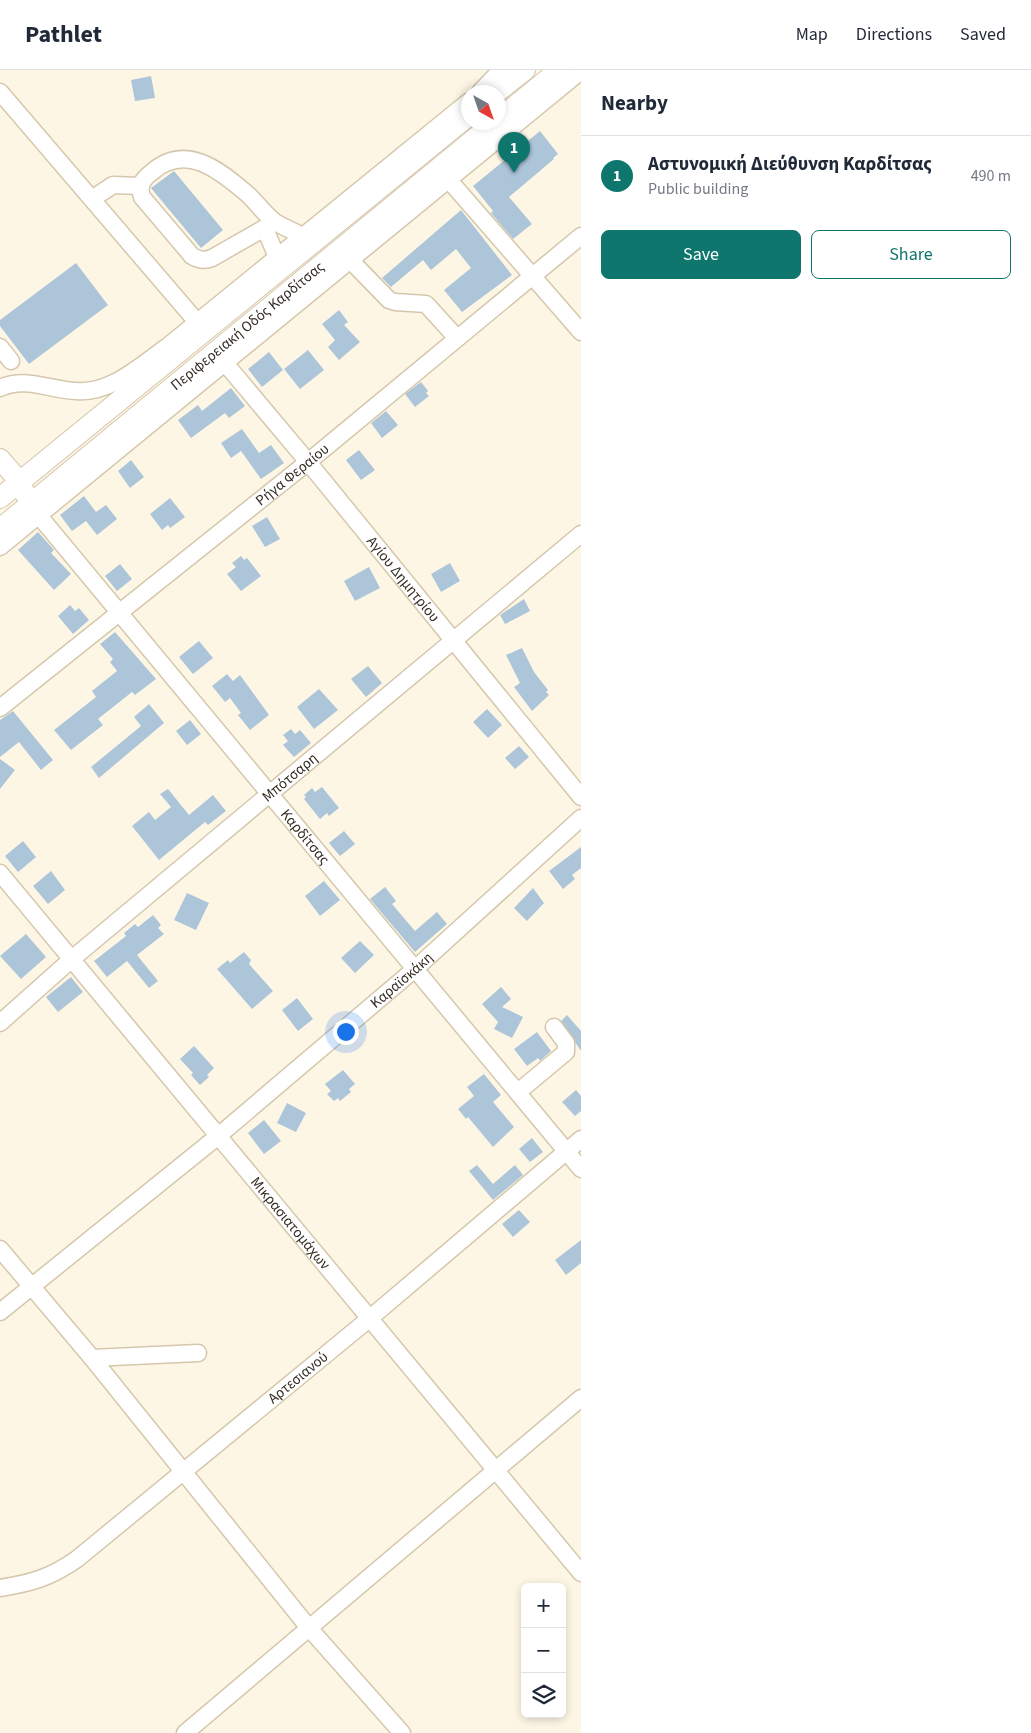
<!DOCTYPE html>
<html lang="en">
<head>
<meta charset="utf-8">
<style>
  body { margin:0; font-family:"Source Sans 3",sans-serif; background:#f6f6f7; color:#1f2937 }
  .controls { position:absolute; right:15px; bottom:15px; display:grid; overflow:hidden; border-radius:8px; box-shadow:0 2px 8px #0003 }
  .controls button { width:45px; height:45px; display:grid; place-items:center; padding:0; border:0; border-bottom:1px solid #e0e1e3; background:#fff; color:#1f2937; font:25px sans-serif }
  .compass { position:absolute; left:461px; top:15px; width:45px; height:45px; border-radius:50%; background:#fff; box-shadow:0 2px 8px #0003; rotate:140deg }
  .you { position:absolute; left:345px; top:961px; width:18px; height:18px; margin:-12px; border:4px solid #fff; border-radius:50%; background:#1a73e8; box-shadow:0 0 0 8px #1a73e833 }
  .badge { display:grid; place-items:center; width:32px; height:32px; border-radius:50%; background:#0f766e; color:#fff; font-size:16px; font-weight:700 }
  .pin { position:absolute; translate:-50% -41px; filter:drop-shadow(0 1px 2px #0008) }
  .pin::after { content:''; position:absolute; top:26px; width:18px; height:15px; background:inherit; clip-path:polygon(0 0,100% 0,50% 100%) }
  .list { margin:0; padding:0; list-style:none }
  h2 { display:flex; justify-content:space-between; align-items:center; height:65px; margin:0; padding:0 20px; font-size:21px }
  h2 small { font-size:16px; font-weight:400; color:#747a83 }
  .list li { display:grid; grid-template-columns:32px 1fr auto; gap:15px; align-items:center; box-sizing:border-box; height:80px; padding:0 20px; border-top:1px solid #e0e1e3 }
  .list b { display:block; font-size:19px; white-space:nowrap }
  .list p { margin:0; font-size:16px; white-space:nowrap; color:#747a83 }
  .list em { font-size:16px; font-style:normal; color:#747a83 }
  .actions { display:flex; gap:10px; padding:15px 20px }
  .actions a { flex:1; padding:11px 0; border:1px solid #0f766e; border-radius:8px; text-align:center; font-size:18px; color:#0f766e }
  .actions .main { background:#0f766e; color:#fff }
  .icon { flex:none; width:28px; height:28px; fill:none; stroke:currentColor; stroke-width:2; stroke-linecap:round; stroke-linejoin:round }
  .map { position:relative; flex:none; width:581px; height:1663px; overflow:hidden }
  header { display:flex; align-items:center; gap:30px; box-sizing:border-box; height:70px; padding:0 25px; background:#fff; border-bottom:1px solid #e0e1e3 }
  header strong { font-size:24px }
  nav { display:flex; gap:28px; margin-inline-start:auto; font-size:18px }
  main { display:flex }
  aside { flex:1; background:#fff }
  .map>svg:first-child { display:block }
</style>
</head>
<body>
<header>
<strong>Pathlet</strong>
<nav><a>Map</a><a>Directions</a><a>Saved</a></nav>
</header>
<main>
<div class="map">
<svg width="581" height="1663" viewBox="0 0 581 1663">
  <rect width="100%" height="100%" fill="#fef6e5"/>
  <!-- building -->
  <path fill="#adc5d9" d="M 151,6 L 155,28 L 135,31 L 131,10 Z
    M 540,61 L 558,84 L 553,88 L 554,89 L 509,127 L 532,154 L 513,169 L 491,143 L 493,141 L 473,116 Z
    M 174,101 L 223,160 L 201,178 L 151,118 Z
    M 461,140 L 512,205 L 462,242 L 444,220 L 471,198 L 456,179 L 431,200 L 423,190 L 391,217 L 382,208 Z
    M 76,193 L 108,235 L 29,294 L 0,256 L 0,250 Z
    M 339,240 L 348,252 L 344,255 L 360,272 L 339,290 L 328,277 L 335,270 L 322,254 Z
    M 308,280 L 324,300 L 300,319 L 284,299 Z
    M 269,282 L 283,300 L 262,317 L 248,299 Z
    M 421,312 L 428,321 L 426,323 L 429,326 L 415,337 L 405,324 Z
    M 231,318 L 245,336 L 229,348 L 225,343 L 191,368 L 178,350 L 198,335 L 202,341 Z
    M 386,341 L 398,355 L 382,368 L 371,353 Z
    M 242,359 L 259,383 L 271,375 L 284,393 L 261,409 L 241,381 L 231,388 L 221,373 Z
    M 359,380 L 375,400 L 361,410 L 346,390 Z
    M 131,390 L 144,407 L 130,418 L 118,401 Z
    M 84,426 L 96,442 L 106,435 L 117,449 L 97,465 L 86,451 L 72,461 L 60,445 Z
    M 170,428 L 185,447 L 170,458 L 168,455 L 162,460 L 150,444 Z
    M 267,447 L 280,469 L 265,477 L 252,456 Z
    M 38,462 L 54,480 L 51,483 L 71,504 L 54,520 L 18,480 Z
    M 241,486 L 244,490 L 247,488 L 261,506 L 241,521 L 227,504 L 236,497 L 232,493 Z
    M 450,493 L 460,511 L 441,522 L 431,504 Z
    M 120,494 L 132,509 L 117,521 L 105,506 Z
    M 369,497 L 380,518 L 355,531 L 344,511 Z
    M 524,529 L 530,541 L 505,554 L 500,545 Z
    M 70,535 L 75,541 L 79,538 L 89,550 L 73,564 L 58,546 Z
    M 115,562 L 156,609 L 135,625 L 132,622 L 98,649 L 103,655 L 71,680 L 54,660 L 96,627 L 92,621 L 117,601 L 110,592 L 113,589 L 100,574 Z
    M 199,571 L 213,588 L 193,604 L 179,587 Z
    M 522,578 L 534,602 L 548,620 L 546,622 L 549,625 L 532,641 L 514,617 L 520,613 L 506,585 Z
    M 368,596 L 382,613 L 366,627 L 351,609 Z
    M 227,604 L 233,611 L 240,605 L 269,645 L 250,660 L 238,645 L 241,643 L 230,628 L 225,632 L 212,616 Z
    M 319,619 L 338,640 L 314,659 L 297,637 Z
    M 149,634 L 164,653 L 99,708 L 91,697 L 141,656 L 134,647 Z
    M 487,639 L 502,655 L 488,668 L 473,652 Z
    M 13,641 L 53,690 L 41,700 L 19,672 L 0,687 L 0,650 Z
    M 190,650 L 201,664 L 187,675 L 176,661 Z
    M 291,659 L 295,664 L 300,660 L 311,673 L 294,687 L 283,675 L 288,671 L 283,665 Z
    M 519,676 L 529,687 L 515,699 L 505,688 Z
    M 0,689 L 15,700 L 0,719 Z
    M 322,717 L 339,738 L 329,746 L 327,743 L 320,749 L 304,729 L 306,727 L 304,725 L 312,718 L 315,722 Z
    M 168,719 L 189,745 L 213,725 L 226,741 L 208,755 L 205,752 L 159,790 L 132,756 L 149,742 L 155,750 L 171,737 L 160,724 Z
    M 344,761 L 355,774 L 340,786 L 329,773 Z
    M 23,771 L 36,787 L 18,802 L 5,786 Z
    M 581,777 L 581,798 L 572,805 L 575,809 L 563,819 L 549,801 Z
    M 51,801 L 65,820 L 48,834 L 33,816 Z
    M 324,811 L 340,830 L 320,846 L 305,826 Z
    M 385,817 L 396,831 L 392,834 L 415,861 L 437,842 L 447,854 L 415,882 L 370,829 Z
    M 533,818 L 544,833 L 527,851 L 514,838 Z
    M 187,823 L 209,833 L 196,860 L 174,850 Z
    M 153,845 L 161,855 L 158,858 L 164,864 L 137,885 L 158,911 L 149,918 L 127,891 L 107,907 L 94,891 L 126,866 L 124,863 L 135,854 L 138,857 Z
    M 26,864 L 46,887 L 21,909 L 0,886 Z
    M 360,871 L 374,885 L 355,903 L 341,888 Z
    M 244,882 L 251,890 L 249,894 L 273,921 L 252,939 L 217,899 L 228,890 L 230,893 Z
    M 71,907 L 83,922 L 58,942 L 46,927 Z
    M 501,917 L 511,929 L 502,937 L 523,947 L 512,968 L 494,959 L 498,952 L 482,934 Z
    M 297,928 L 313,949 L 298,961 L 282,940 Z
    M 567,945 L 581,961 L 581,981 L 561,951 Z
    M 537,962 L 551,981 L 540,991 L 538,988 L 527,996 L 514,979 Z
    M 194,976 L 214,998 L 207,1005 L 209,1007 L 200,1015 L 191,1005 L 193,1003 L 180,989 Z
    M 343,1000 L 355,1014 L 349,1019 L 351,1022 L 340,1031 L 338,1028 L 334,1031 L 327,1024 L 331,1021 L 325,1014 Z
    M 484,1004 L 501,1025 L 493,1032 L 514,1057 L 493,1077 L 468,1047 L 466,1049 L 458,1039 L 474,1026 L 467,1017 Z
    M 576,1020 L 581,1026 L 581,1041 L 575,1046 L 562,1032 Z
    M 287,1033 L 306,1043 L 296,1062 L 277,1053 Z
    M 264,1050 L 281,1071 L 264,1084 L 248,1063 Z
    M 532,1068 L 543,1082 L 530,1092 L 519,1079 Z
    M 477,1095 L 493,1114 L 515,1095 L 523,1105 L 493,1130 L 469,1101 Z
    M 519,1140 L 530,1152 L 513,1167 L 502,1154 Z
    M 581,1170 L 581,1193 L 566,1205 L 555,1190 Z"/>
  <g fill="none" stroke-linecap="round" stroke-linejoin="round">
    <defs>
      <g id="minor">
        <path d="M 0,22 L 197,252"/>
        <path d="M 480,22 L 501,0"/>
        <path d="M 448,109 L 581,262"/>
        <path d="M 92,129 L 113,115 L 141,116"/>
        <path d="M 275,152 L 212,188 C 204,191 199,190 192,186 L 142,127 C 138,115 143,109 152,102 C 185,73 218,99 245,122 C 256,131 264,144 275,152 C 283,157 294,161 302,166"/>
        <path d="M 265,159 L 277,187"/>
        <path d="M 351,191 L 389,230 L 395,232 L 426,234 L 456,267"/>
        <path d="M 0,277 L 11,291"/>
        <path id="s1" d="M 225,293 L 308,392 L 581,727"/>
        <path d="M 0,318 C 25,306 50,320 76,321 C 111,324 141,295 168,276 L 468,32"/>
        <path id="s2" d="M 30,435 L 581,1099"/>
        <path d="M 0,477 L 581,1"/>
        <path id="s3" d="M 0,638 L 308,392 L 581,166"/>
        <path id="s4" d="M 0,803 L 581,1503"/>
        <path id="s5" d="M 0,953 L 73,888 L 581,464"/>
        <path d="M 518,1022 L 566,982 L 566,973 L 554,957"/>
        <path d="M 0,1179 L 92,1288 L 309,1558 L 402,1663"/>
        <path id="s6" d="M 0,1242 L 217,1067 L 416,898 L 581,748"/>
        <path d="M 92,1288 L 198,1283"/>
        <path id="s7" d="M 0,1518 C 31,1513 50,1508 77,1489 L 369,1249 L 581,1069"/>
        <path d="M 185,1663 L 581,1328"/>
      </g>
      <g id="major">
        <path d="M 497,22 L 525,0"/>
        <path d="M 498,50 L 559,0"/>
        <path d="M 0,389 L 20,412 L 25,424"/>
        <path d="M 0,428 L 468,46"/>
        <path id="s8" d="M 0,459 L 495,52"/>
      </g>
    </defs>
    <!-- minor casing -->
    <use href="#minor" stroke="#d5c7ac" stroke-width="19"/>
    <!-- major casing -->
    <use href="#major" stroke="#d5c7ac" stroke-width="22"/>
    <!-- minor -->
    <use href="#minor" stroke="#fff" stroke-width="16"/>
    <!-- major -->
    <use href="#major" stroke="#fff" stroke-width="20"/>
  </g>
  <g text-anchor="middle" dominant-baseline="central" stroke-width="4" stroke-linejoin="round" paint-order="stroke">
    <!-- street labels -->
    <g font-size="15" fill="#332d23" stroke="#fef6e5">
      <text stroke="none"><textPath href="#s8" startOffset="320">Περιφερειακή Οδός Καρδίτσας</textPath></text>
      <text stroke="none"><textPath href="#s3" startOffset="374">Ρήγα Φεραίου</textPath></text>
      <text stroke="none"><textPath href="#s1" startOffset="280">Αγίου Δημητρίου</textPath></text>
      <text stroke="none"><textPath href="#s5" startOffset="380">Μπότσαρη</textPath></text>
      <text stroke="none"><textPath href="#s2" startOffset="431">Καρδίτσας</textPath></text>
      <text stroke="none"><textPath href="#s6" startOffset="521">Καραϊσκάκη</textPath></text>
      <text stroke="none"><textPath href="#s4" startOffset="455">Μικρασιατομάχων</textPath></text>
      <text stroke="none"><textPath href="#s7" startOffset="369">Αρτεσιανού</textPath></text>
    </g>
  </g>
</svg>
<div class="controls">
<button>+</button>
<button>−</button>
<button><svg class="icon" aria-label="layers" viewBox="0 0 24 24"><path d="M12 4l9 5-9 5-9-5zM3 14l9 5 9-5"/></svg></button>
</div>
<svg class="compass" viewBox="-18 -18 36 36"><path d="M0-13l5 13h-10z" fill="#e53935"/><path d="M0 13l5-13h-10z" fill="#747a83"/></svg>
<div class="you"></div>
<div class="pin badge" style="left:514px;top:103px">1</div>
</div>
<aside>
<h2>Nearby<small></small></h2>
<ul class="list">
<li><span class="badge">1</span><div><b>Αστυνομική Διεύθυνση Καρδίτσας</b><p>Public building</p></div><em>490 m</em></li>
</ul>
<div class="actions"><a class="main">Save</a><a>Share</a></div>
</aside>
</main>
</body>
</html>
